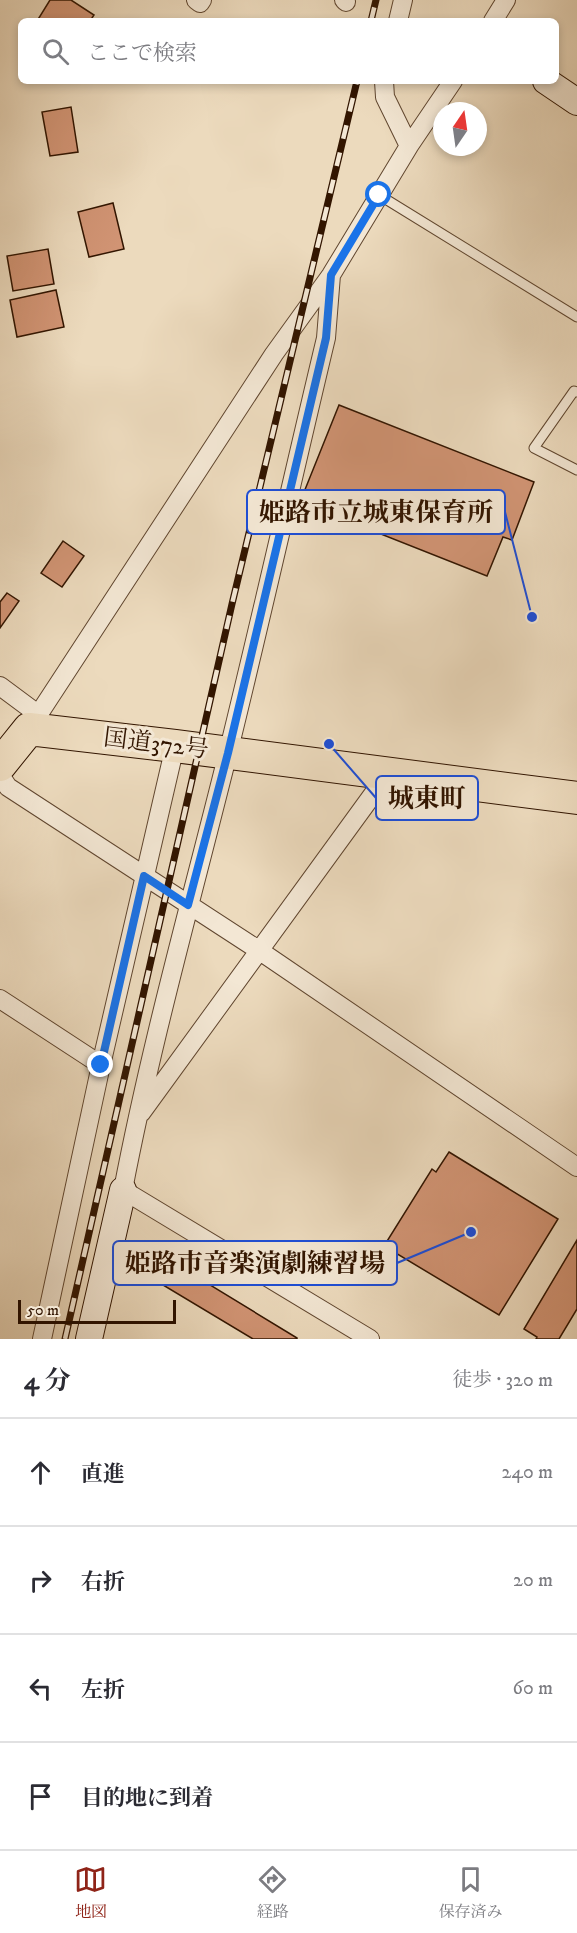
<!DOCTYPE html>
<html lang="ja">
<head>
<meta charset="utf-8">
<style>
  body { margin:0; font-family:"IM FELL DW Pica","Noto Serif JP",serif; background:#f2f2f3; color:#2b2b33 }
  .compass { position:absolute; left:433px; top:102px; width:54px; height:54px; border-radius:50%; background:#fff; box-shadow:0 3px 9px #0003; rotate:13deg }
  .scale { position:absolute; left:18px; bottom:15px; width:158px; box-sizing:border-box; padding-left:6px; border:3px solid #321500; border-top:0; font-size:16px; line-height:21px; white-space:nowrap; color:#321500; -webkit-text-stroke:4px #f3e7d4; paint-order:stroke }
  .stop { position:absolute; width:18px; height:18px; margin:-14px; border:4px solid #1a73e8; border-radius:50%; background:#fff }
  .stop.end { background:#1a73e8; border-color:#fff; box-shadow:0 2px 6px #0008 }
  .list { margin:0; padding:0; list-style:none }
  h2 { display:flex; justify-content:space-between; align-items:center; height:78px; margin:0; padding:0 24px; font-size:26px }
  h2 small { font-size:20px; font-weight:400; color:#7c7c81 }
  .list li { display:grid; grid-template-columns:39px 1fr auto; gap:18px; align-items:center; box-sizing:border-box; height:108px; padding:0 24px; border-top:2px solid #e1e1e2 }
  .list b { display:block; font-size:22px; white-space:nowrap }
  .list em { font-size:20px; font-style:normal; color:#7c7c81 }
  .icon { flex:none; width:33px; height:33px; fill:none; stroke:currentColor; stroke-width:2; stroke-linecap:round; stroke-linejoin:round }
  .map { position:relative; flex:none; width:577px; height:1339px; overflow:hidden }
  .search { position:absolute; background:#fff; box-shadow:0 3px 9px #0003; left:18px; right:18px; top:18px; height:66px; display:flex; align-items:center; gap:15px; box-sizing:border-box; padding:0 21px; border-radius:9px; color:#7c7c81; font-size:22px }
  .sheet { height:510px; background:#fff }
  nav { display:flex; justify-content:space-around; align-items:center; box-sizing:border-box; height:84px; border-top:2px solid #e1e1e2; background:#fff; font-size:16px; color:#7c7c81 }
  nav a { display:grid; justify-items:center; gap:3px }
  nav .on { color:#8f2418 }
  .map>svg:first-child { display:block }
</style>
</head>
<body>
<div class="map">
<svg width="577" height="1339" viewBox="0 0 577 1339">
  <rect width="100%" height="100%" fill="#ecdabd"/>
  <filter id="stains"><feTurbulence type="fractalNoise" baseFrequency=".00333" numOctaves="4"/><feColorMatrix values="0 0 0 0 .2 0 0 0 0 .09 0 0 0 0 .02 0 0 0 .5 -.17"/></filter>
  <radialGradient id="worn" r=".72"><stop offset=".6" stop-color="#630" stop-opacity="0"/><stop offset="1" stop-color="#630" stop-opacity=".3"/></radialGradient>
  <!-- building -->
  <path fill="#d19474" stroke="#321500" stroke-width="1.5" d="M 50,0 L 71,0 L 94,15 L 90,21 L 37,21 Z
    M 71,107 L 78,152 L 50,156 L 42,112 Z
    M 113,203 L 124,249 L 89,257 L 78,212 Z
    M 48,249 L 54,284 L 13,291 L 7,256 Z
    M 56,290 L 64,327 L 17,337 L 10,300 Z
    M 339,405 L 534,482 L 512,540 L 503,537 L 487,576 L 300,502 Z
    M 63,541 L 84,556 L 62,587 L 41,573 Z
    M 7,593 L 19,601 L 0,628 L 0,602 Z
    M 449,1152 L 558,1219 L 499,1315 L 384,1246 L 432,1169 L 436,1172 Z
    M 577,1240 L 577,1309 L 559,1339 L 536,1339 L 537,1337 L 524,1329 Z
    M 156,1252 L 297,1338 L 297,1339 L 253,1339 L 143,1273 Z"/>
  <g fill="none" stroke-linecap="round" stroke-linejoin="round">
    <defs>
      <path id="lane" d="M 379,195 L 577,317
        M 577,392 L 574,391 L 534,448 L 577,470"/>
      <path id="street" d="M 196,0 L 200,3 L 202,0
        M 344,0 L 346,2
        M 398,21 L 403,0
        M 493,21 L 506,0
        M 384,81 L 385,97 L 409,146
        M 331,275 L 326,338 C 293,476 262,615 228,753 C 192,898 151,1043 123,1190 L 370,1339
        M 0,686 L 39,715
        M 29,729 L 274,354 L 331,275 L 409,146 L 453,81
        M 0,775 L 8,787 L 260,951 L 577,1167
        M 0,999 L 101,1065
        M 141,1113 L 387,775
        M 42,1339 L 101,1065 L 175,746"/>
      <path id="secondary" d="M 546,81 L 577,102
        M 89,1339 L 123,1190"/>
      <path id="highway" d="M 0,765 L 29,729 L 175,746 L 577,798"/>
    </defs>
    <!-- lane casing -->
    <use href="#lane" stroke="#60462f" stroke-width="11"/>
    <!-- street casing -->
    <use href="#street" stroke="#60462f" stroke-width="20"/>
    <!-- secondary casing -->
    <use href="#secondary" stroke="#321500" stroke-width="28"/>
    <!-- highway casing -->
    <use href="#highway" stroke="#321500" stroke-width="34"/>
    <!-- lane -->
    <use href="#lane" stroke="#f3e7d4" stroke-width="9"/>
    <!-- street -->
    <use href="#street" stroke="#f3e7d4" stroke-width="18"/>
    <!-- secondary -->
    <use href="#secondary" stroke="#f3e7d4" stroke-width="26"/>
    <!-- highway -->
    <use href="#highway" stroke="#ecdabd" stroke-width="32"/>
    <defs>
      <path id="rail" d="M 371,21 L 376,0
        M 65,1339 L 232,604 L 357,81"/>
    </defs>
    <!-- rail casing -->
    <use href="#rail" stroke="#321500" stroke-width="7"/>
    <!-- rail -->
    <use href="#rail" stroke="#f3e7d4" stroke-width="4.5" stroke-dasharray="14" stroke-linecap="butt"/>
  </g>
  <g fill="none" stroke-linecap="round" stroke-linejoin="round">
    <!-- route -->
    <path stroke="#1a73e8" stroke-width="8" d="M 101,1065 L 144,876 L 188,905 L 228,753 L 326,338 L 331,275 L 379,195"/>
  </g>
  <g text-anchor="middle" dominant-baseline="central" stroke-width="6" stroke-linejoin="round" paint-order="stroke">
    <!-- street labels -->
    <g font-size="24" fill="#321500" stroke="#f3e7d4">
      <text transform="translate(156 744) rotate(7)">国道372号</text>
    </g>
  </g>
  <!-- callouts -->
  <path fill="none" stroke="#1d4ed8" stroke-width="2" d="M532 617L505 512M329 744L376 798M471 1232L397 1263"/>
  <g fill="#1d4ed8" stroke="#f3e7d4" stroke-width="2">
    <circle cx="532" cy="617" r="6"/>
    <circle cx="329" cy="744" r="6"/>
    <circle cx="471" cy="1232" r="6"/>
  </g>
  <g fill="#f3e7d4" stroke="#1d4ed8" stroke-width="2">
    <rect x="247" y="490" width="258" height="44" rx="6"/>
    <rect x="376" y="776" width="102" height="44" rx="6"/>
    <rect x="113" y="1241" width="284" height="44" rx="6"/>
  </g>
  <g font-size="26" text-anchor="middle" font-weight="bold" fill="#321500">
    <text x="376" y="521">姫路市立城東保育所</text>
    <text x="427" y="807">城東町</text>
    <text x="255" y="1272">姫路市音楽演劇練習場</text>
  </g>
  <rect width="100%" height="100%" filter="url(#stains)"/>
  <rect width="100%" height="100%" fill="url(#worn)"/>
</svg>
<svg class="compass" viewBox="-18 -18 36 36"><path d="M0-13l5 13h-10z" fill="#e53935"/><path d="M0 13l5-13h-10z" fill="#7c7c81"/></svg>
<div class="scale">50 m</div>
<div class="stop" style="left:379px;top:195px"></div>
<div class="stop end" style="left:101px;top:1065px"></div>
<div class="search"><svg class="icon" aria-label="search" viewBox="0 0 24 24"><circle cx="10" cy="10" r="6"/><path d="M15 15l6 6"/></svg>ここで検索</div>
</div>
<section class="sheet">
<h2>4 分<small>徒歩 · 320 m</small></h2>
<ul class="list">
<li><svg class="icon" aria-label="ahead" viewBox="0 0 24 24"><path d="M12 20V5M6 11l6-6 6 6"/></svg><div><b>直進</b></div><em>240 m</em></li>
<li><svg class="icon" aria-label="right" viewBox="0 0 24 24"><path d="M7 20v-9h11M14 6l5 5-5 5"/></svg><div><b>右折</b></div><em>20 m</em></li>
<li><svg class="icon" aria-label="left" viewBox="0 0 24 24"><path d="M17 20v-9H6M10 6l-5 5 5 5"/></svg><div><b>左折</b></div><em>60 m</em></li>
<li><svg class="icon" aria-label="arrive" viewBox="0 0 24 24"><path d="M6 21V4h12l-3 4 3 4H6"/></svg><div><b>目的地に到着</b></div></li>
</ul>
</section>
<nav>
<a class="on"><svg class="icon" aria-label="map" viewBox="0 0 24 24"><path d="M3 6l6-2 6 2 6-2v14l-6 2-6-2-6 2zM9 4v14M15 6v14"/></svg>地図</a>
<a><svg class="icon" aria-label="directions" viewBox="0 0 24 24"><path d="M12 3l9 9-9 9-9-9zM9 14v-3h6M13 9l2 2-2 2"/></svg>経路</a>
<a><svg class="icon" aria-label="saved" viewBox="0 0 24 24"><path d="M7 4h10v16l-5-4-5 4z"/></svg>保存済み</a>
</nav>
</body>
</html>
